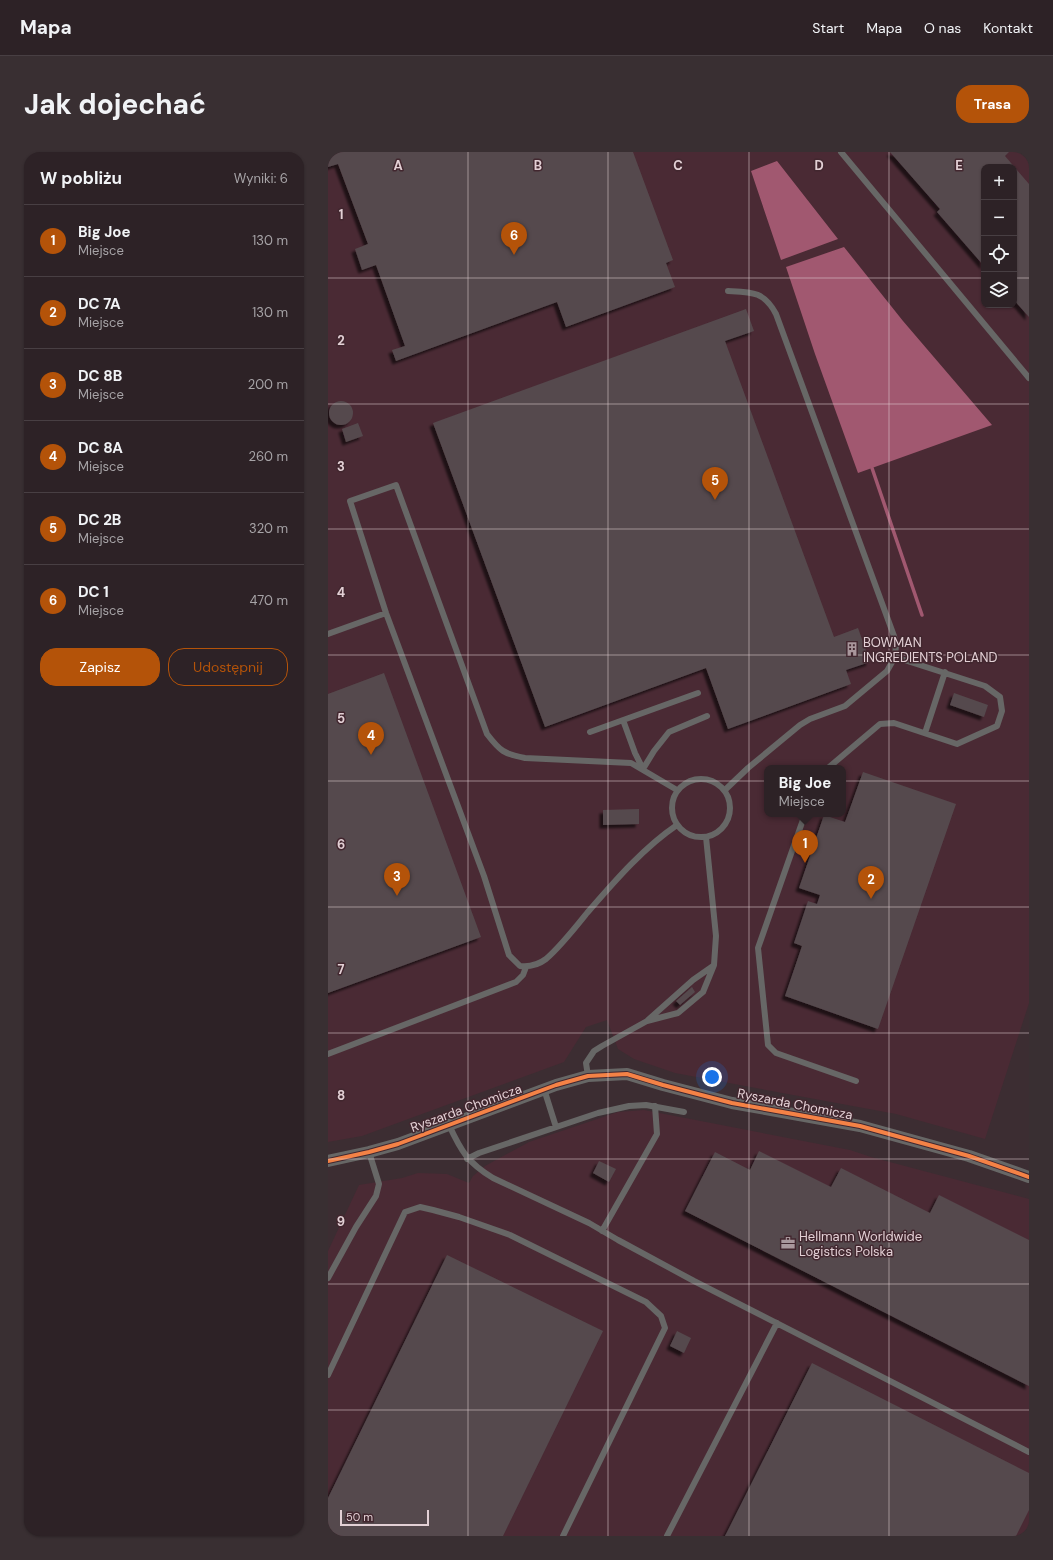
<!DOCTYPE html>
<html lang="pl">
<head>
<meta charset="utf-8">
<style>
  body { margin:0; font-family:"DM Sans",sans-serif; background:#392f32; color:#f1f3f6 }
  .controls { position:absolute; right:12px; top:12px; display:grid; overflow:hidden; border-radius:8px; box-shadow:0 1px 3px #0004 }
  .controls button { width:36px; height:36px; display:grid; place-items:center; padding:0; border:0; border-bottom:1px solid #483f43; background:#2d2226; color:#f1f3f6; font:20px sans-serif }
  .scale { position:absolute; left:12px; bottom:10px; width:89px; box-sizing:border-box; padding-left:4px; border:2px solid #e3d0d5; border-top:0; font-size:11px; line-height:14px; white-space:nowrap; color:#e3d0d5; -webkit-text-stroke:3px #42272f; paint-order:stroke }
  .you { position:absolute; left:384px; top:925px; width:14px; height:14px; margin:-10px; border:3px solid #fff; border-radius:50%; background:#1a73e8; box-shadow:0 0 0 6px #1a73e833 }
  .badge { display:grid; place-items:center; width:26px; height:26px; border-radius:50%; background:#b45309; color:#fff; font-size:13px; font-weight:700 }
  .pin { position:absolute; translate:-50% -33px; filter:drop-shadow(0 1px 2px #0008) }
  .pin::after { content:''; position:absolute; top:21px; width:14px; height:12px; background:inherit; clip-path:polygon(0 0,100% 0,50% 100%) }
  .popup { position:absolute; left:436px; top:613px; width:82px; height:52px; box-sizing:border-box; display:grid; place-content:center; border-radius:8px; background:#2d2226; filter:drop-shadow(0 1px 3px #0005); font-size:13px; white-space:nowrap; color:#a7a4a7 }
  .popup b { font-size:15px; color:#f1f3f6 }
  .popup::after { content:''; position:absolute; left:50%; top:100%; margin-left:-8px; border:8px solid transparent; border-top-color:#2d2226 }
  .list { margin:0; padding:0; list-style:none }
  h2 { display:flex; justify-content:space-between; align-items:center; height:52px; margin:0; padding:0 16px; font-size:17px }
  h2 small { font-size:13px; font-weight:400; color:#a7a4a7 }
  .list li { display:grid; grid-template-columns:26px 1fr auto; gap:12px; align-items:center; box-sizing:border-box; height:72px; padding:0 16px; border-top:1px solid #483f43 }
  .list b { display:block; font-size:15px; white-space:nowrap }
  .list p { margin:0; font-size:13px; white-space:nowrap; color:#a7a4a7 }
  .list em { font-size:13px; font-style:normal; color:#a7a4a7 }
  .actions { display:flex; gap:8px; padding:12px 16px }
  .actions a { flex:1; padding:9px 0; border:1px solid #b45309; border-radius:16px; text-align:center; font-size:14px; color:#b45309 }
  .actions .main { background:#b45309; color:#fff }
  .icon { flex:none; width:22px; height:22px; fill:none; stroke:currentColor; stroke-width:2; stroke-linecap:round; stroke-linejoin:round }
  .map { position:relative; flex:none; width:701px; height:1384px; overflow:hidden; border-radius:16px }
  header { display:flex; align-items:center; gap:24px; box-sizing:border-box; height:56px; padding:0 20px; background:#2d2226; border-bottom:1px solid #483f43 }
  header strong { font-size:19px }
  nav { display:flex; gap:22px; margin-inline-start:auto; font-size:14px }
  .intro { display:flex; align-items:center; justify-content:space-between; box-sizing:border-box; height:96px; padding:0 24px }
  h1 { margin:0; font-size:28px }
  .button { padding:10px 18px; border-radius:16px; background:#b45309; color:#fff; font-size:14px; font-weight:700 }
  main { display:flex; gap:24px; padding:0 24px }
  aside { flex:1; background:#2d2226; border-radius:16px; box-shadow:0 1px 3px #0004 }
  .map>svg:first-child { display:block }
</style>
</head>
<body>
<header>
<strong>Mapa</strong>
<nav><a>Start</a><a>Mapa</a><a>O nas</a><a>Kontakt</a></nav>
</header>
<div class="intro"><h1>Jak dojechać</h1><a class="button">Trasa</a></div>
<main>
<aside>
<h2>W pobliżu<small>Wyniki: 6</small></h2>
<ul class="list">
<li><span class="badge">1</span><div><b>Big Joe</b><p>Miejsce</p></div><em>130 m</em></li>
<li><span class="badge">2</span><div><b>DC 7A</b><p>Miejsce</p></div><em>130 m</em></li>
<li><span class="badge">3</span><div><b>DC 8B</b><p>Miejsce</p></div><em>200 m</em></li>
<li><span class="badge">4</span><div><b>DC 8A</b><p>Miejsce</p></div><em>260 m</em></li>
<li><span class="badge">5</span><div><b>DC 2B</b><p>Miejsce</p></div><em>320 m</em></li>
<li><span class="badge">6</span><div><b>DC 1</b><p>Miejsce</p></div><em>470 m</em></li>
</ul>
<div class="actions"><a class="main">Zapisz</a><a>Udostępnij</a></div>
</aside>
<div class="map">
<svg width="701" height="1384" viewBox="0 0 701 1384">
  <defs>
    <filter id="shadow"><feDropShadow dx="-3.5" dy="3.5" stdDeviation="1" flood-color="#0009"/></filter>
  </defs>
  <rect width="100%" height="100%" fill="#3c2d32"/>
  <!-- built -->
  <path fill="#4a2a34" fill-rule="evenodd" d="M 0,0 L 701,0 L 701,851 L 657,987 L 568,962 L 347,921 L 306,907 L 290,897 L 279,868 L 258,875 L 236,910 L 34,984 L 0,990 ZM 656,15 L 686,15 L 686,153 L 656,153 ZM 439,616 L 515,616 L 515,662 L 439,662 Z
    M 316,958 L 522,998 L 543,1005 L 701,1047 L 701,1384 L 0,1384 L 0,1099 L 31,1033 L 74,1026 L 90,1021 L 119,1022 L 141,1031 L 145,1024 L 157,1014 L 201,990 L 290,960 Z"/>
  <!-- water -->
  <path fill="#a15870" d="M 449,9 L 510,87 L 453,108 L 423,19 Z
    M 516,95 L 575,169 L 487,202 L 458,115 Z
    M 575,169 L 664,273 L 530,321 L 487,202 Z"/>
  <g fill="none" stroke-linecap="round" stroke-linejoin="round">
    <!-- stream -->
    <path stroke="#a15870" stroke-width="3.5" d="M 544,316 L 594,463"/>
  </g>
  <!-- building -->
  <path fill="#55494d" filter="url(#shadow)" d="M 0,0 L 305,0 L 345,108 L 338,111 L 347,135 L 238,175 L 229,150 L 68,209 L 64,198 L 77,194 L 48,113 L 34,118 L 27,97 L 40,92 L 10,12 L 0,15 Z
    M 562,0 L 681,0 L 677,4 L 701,32 L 701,165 L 686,148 L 686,15 L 656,15 L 656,114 L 609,60 L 612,57 Z
    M 418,157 L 426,179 L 397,189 L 506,485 L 530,476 L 542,510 L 518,518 L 523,532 L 400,577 L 378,516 L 217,575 L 105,271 Z
    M1 261a12 12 0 1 1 24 0a12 12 0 1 1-24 0Z
    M 30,271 L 35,284 L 18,290 L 14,277 Z
    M 56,521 L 153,785 L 0,841 L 0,542 Z
    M 626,541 L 660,553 L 656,565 L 622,553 Z
    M 535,620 L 628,652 L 550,877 L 457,844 L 474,794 L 466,791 L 480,749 L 489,752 L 492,743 L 471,736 L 496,663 L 517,670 Z
    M 311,657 L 311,672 L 275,673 L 275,658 Z
    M 364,835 L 367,840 L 352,853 L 348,849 Z
    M 431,999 L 503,1035 L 513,1016 L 602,1061 L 611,1043 L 701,1088 L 701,1234 L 357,1059 L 387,1000 L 422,1018 Z
    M 271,1009 L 288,1017 L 281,1030 L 265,1021 Z
    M 119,1103 L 275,1179 L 175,1384 L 0,1384 L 0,1346 Z
    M 349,1179 L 363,1186 L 356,1201 L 342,1194 Z
    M 484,1211 L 701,1321 L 701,1358 L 688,1384 L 397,1384 Z"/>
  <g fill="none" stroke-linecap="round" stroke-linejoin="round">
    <!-- service -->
    <path stroke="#676766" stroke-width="6" d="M 513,0 L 701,226
      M 400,139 C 423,140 436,139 448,162 L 566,484 L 568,493 L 567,505
      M 0,482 L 58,461
      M 295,568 L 307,601 L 315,617
      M 262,580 L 370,541
      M 597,581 L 617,520
      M 315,617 L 326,599 L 341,580 L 379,564
      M344 656a29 29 0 1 1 58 0a29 29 0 1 1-58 0Z
      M 398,637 L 420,616 L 472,573 L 482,567 L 517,554 L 559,519 L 567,505 L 657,534 L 672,545 L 674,559 L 669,574 L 629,592 L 566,571 L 552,572 L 500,616
      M 477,662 L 430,796 L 440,893 L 448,901 L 528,929
      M 349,673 C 315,696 286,730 259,761 C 247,776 232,795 218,807 C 210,813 201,815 192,814 L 181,803 L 156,724 L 58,461 L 22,349 L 68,333 L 159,582 C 172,599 176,602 197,606 L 303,611 L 349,638
      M 320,868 L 365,828 L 385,814
      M 0,902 L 188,830 L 195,823 L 198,815
      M 260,924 L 258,911 L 266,899 L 274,894 L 319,869 L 350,861 L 375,840 L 386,813 L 388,784 L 378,685
      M 216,937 L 228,975
      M 121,973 C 133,999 140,1011 165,1026 L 261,1071 L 290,1088 L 366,1129 L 701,1300
      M 139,1007 L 151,1001 L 270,961 L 301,954 L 318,953 L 356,960
      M 274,1079 L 329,982 L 327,954
      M 0,1126 L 28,1075 L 48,1044 L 51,1032 L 41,1000
      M 0,1223 L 77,1060 L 92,1055 L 105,1058 L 131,1065 L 182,1083 L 318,1150 L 333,1164 L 337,1176 L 235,1384
      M 339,1384 L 449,1171"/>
    <!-- minor -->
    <path stroke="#676766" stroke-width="12" d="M 0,1009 L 41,1000 L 70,992 L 228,933 L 260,924 L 299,922 L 335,933 L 404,951 L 532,974 L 641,1004 L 701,1025"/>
    <defs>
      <path id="cycleway" d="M 0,1009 L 41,1000 L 70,992 L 228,933 L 260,924 L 299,922 L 335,933 L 404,951 L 532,974 L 641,1004 L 701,1025"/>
    </defs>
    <!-- cycleway casing -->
    <use href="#cycleway" stroke="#42272f" stroke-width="6"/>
    <!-- cycleway -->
    <use href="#cycleway" stroke="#f48246" stroke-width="4"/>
  </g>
  <!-- grid -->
  <path fill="none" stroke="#e3d0d5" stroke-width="1" stroke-opacity="0.55" d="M 140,0 L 140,1384M 280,0 L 280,1384M 421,0 L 421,1384M 561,0 L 561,1384M 0,126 L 656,126M 686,126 L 701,126M 0,252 L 701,252M 0,377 L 701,377M 0,503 L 701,503M 0,629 L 701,629M 0,755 L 701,755M 0,881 L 701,881M 0,1007 L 701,1007M 0,1132 L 701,1132M 0,1258 L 701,1258"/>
  <!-- icons -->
  <defs>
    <symbol id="building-bare" viewBox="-9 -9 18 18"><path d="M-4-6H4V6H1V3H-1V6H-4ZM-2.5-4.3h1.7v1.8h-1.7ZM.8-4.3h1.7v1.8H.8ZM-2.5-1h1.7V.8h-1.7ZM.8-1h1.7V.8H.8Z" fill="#a9979c" stroke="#42272f" stroke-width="2.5" paint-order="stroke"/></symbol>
    <symbol id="office-bare" viewBox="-9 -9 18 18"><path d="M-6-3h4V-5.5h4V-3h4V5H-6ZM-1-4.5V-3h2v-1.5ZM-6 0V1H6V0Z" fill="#a9979c" stroke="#42272f" stroke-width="2.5" paint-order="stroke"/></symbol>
  </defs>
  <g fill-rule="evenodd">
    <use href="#building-bare" x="514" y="487" width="20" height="20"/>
    <use href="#office-bare" x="450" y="1081" width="20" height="20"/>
  </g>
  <g text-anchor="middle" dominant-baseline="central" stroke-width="3" stroke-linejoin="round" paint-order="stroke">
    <!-- poi labels -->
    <g font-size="13" fill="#e3d0d5" stroke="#42272f" text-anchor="start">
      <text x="535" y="490">BOWMAN<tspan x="535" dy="15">INGREDIENTS POLAND</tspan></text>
      <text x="471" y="1084">Hellmann Worldwide<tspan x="471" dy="15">Logistics Polska</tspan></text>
    </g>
    <!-- street labels -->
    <g font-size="13" fill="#e3d0d5" stroke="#42272f">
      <text transform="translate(467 952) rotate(11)">Ryszarda Chomicza</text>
      <text transform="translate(138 956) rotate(-20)">Ryszarda Chomicza</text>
    </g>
  </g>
  <g font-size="13" text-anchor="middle" font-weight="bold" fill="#e3d0d5" stroke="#42272f" stroke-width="3" stroke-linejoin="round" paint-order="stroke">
    <text x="70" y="18">A</text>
    <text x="210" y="18">B</text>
    <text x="350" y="18">C</text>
    <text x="491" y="18">D</text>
    <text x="631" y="18">E</text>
    <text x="13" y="67">1</text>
    <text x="13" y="193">2</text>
    <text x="13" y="319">3</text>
    <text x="13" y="445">4</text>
    <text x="13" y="571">5</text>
    <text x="13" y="697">6</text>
    <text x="13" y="822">7</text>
    <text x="13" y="948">8</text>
    <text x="13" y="1074">9</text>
  </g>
</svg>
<div class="controls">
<button>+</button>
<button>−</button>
<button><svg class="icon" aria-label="locate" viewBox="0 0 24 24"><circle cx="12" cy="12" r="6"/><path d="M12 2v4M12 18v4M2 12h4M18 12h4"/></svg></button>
<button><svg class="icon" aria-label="layers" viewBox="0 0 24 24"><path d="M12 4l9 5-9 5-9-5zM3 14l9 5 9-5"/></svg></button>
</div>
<div class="scale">50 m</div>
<div class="you"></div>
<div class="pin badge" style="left:477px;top:711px">1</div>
<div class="popup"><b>Big Joe</b>Miejsce</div>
<div class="pin badge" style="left:543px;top:747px">2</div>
<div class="pin badge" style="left:69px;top:744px">3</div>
<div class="pin badge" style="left:43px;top:603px">4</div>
<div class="pin badge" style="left:387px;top:348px">5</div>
<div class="pin badge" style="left:186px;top:103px">6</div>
</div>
</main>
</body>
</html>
